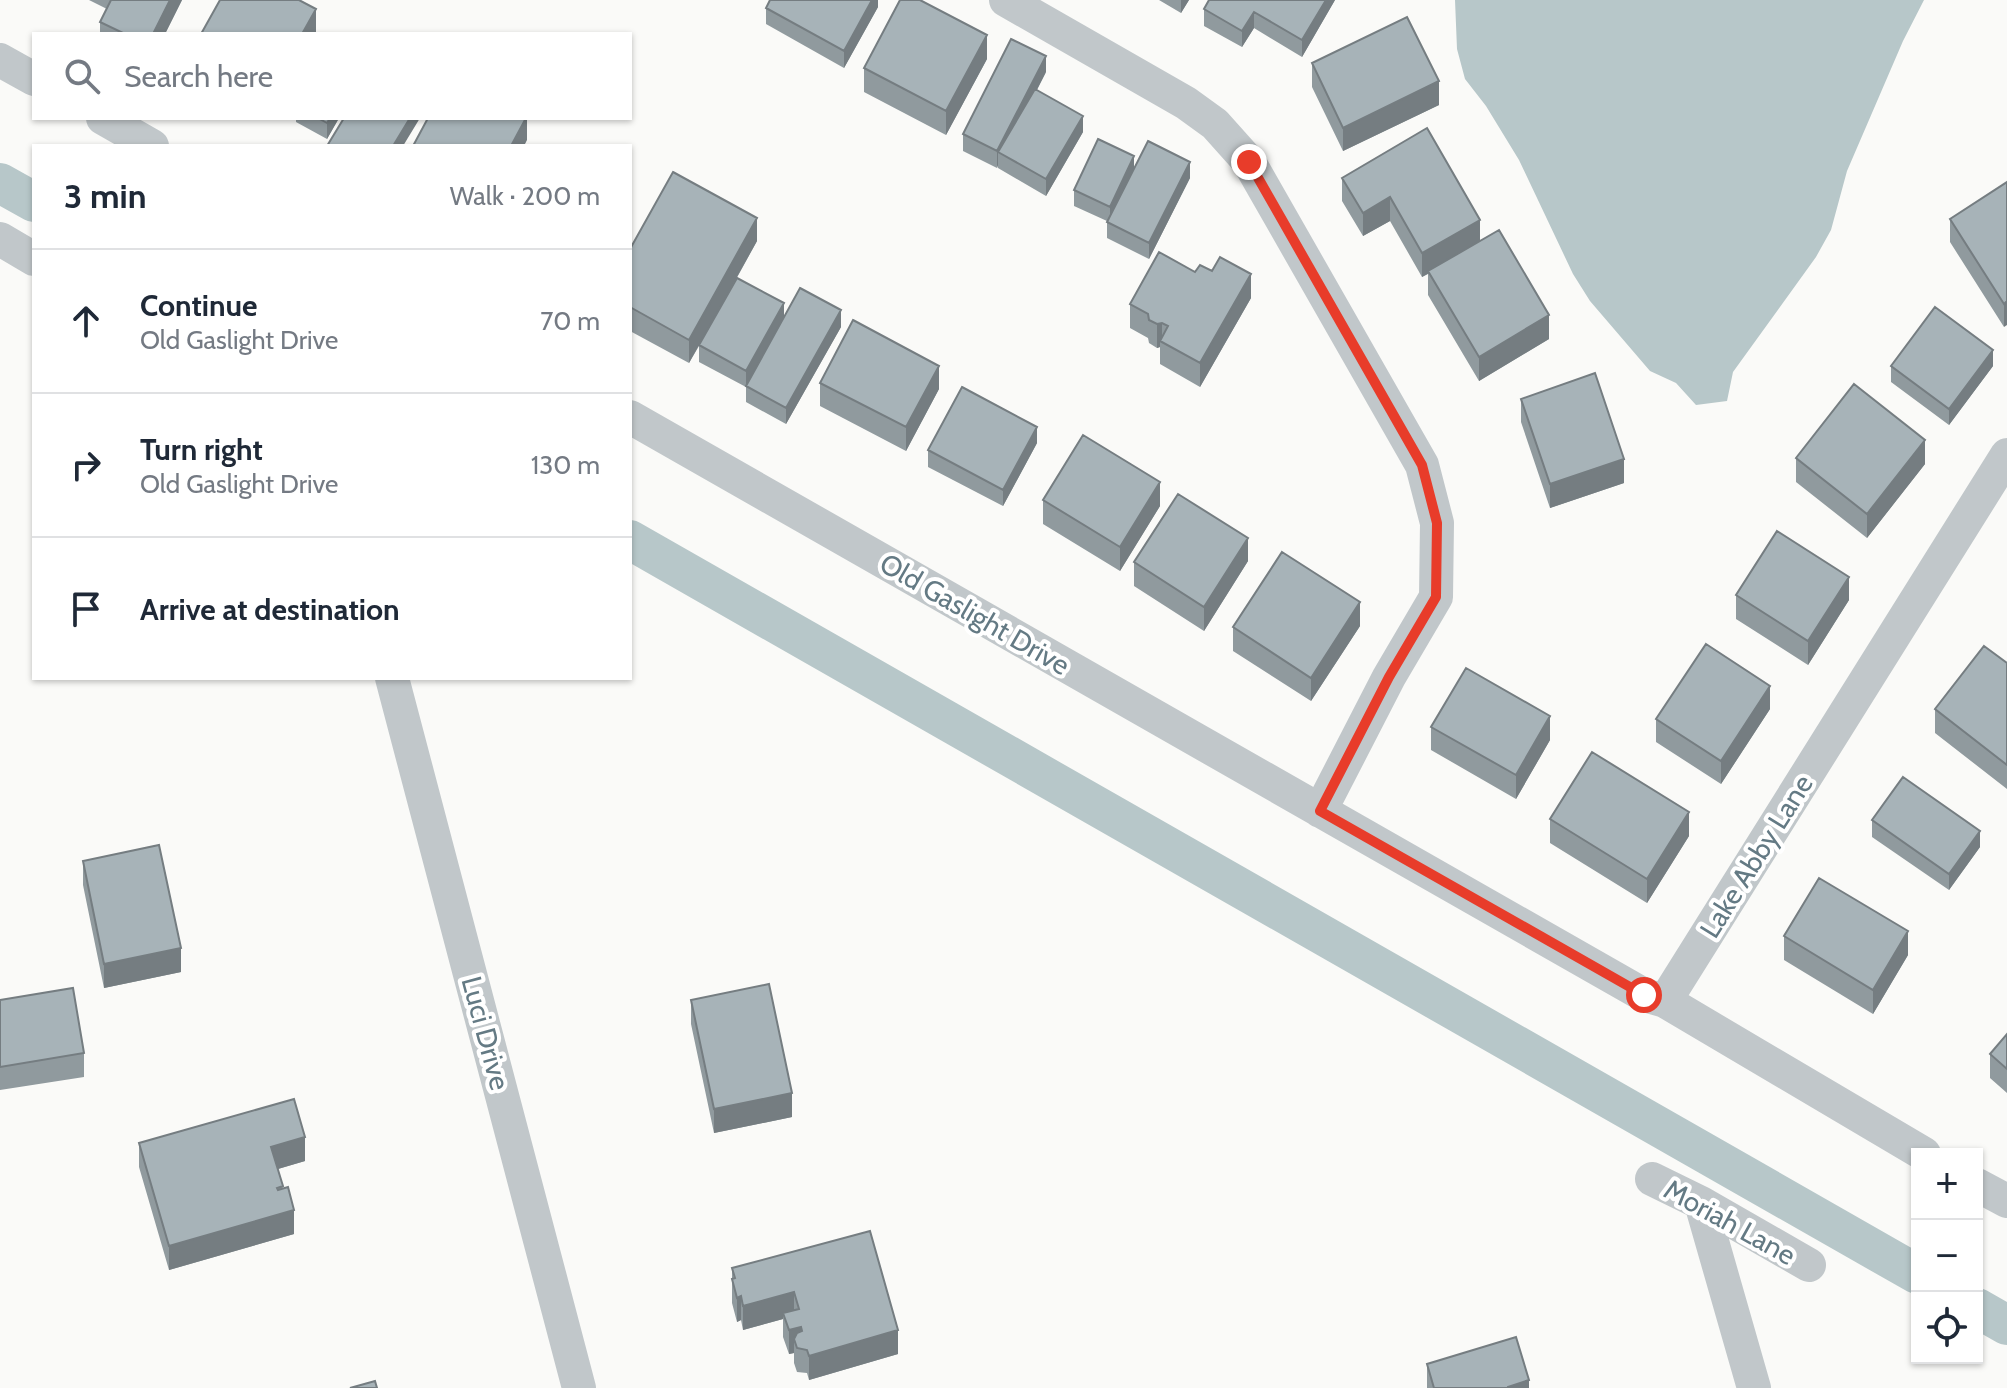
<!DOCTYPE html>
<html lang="en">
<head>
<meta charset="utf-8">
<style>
  body { margin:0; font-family:Cabin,sans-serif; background:#f6f6f7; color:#1f2937 }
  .controls { position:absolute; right:24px; bottom:24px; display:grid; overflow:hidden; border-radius:0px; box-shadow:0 2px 6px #0004 }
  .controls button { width:72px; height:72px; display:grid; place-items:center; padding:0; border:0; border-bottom:2px solid #e0e1e3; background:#fff; color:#1f2937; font:40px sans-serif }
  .stop { position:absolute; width:24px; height:24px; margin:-18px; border:6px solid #e83c2a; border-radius:50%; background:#fff }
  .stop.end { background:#e83c2a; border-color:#fff; box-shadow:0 2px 8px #0008 }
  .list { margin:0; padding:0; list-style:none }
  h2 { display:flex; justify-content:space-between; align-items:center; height:104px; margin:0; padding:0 32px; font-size:34px }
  h2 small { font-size:26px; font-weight:400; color:#747a83 }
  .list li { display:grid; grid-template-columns:52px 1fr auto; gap:24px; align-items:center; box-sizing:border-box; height:144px; padding:0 32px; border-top:2px solid #e0e1e3 }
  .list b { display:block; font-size:30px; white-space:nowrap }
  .list p { margin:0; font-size:26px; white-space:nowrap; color:#747a83 }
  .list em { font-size:26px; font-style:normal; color:#747a83 }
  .icon { flex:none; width:44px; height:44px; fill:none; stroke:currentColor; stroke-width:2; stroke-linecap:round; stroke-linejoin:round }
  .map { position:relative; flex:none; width:2007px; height:1388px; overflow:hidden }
  .search { position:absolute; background:#fff; box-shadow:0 2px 6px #0004; left:32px; top:32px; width:600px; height:88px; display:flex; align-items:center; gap:20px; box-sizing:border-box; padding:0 28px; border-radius:0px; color:#747a83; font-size:30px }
  .panel { position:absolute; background:#fff; box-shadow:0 2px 6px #0004; left:32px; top:144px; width:600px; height:536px; border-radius:0px }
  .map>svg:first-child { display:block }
</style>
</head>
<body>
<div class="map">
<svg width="2007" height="1388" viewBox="0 0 2007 1388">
  <rect width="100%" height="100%" fill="#fafaf8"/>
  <!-- water -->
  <path fill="#b7c7c9" d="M 1455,0 L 1924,0 L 1903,41 L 1847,171 L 1831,230 L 1816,257 L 1733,372 L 1727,401 L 1696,405 L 1676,383 L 1650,371 L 1590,301 L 1573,274 L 1519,160 L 1486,106 L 1465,79 L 1457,49 Z"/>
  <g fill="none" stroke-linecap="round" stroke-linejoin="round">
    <!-- canal -->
    <path stroke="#b7c7c9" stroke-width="40" d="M 0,183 L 34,202
      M 630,540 L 1917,1274
      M 1977,1308 L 2007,1325"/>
    <!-- minor -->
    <path stroke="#c1c7ca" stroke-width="34" d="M 1006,0 L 1186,103 L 1215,124 L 1249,162 L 1422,465 L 1437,523 L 1436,597 L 1389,677 L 1320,811
      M 0,60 L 34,79
      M 103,118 L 152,146
      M 0,239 L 34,259
      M 630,417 L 1644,995 L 1665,1001 L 1924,1154
      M 392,678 L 579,1388
      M 1665,1001 L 2007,455
      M 1652,1179 L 1701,1203 L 1809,1265
      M 1977,1185 L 2007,1201
      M 1701,1203 L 1754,1388"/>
  </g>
  <!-- wall -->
  <path fill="#909a9e" d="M 89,0 L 182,0 L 165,34 L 100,34 L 100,22 L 107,9 Z
    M 878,0 L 878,7 L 844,68 L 766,24 L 766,8 Z
    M 1159,0 L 1189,0 L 1181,13 Z
    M 1335,0 L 1302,57 L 1254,28 L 1242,47 L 1204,26 L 1204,9 Z
    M 987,59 L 946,135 L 864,92 L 864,68 Z
    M 1312,63 L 1439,105 L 1343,151 L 1312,87 Z
    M 1046,72 L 1037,90 L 1083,132 L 1046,196 L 998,168 L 998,165 L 997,168 L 963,151 L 963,134 Z
    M 296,118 L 339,118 L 327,139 L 296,122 Z
    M 1427,128 L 1480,241 L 1549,339 L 1479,381 L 1428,295 L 1428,274 L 1422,277 L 1390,221 L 1363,236 L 1342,201 L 1342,178 Z
    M 1134,169 L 1190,178 L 1149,259 L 1107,238 L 1107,221 L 1074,206 L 1074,190 Z
    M 2007,182 L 2004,327 L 1950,242 L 1950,219 Z
    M 757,241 L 728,294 L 784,318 L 841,327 L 786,424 L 746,402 L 746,386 L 748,384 L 746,387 L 699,362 L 699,346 L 689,363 L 630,331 L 630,249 Z
    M 1195,272 L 1251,298 L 1200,387 L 1160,364 L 1160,347 L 1157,348 L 1149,343 L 1148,338 L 1130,328 L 1130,304 Z
    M 1891,366 L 1993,366 L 1949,425 L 1891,382 Z
    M 820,383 L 939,389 L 906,451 L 820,406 Z
    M 1521,399 L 1624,483 L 1550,508 L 1521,422 Z
    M 1037,443 L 1003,506 L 928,467 L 928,450 Z
    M 1796,458 L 1925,464 L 1867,538 L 1796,482 Z
    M 1043,500 L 1160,506 L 1120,571 L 1043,524 Z
    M 1248,561 L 1204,631 L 1134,586 L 1134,562 Z
    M 1736,595 L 1849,600 L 1808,665 L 1736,619 Z
    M 1360,626 L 1311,701 L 1233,651 L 1233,627 Z
    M 2007,663 L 2007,789 L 1935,733 L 1935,709 Z
    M 1770,709 L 1721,784 L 1656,742 L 1656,719 Z
    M 1431,727 L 1550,740 L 1516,799 L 1431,750 Z
    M 1550,819 L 1689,836 L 1647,903 L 1550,843 Z
    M 1872,820 L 1980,847 L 1949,890 L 1872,837 Z
    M 83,861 L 181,972 L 104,988 L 83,885 Z
    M 1784,936 L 1908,955 L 1873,1014 L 1784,960 Z
    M 0,1000 L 84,1053 L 84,1077 L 0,1090 Z
    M 691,1000 L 792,1117 L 714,1133 L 691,1024 Z
    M 2007,1034 L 2007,1093 L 1990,1078 L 1990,1054 Z
    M 139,1143 L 305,1161 L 278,1169 L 294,1234 L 169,1270 L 139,1167 Z
    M 870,1231 L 898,1354 L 809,1380 L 807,1373 L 797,1372 L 794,1363 L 794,1353 L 789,1354 L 783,1337 L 783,1319 L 743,1330 L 741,1320 L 737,1322 L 732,1303 L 732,1268 Z
    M 1427,1364 L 1529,1388 L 1427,1388 Z"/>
  <!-- shaded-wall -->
  <path fill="#757d81" d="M 170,0 L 182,0 L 165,34 L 153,34 Z
    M 872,0 L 878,0 L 878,7 L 844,68 L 844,51 Z
    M 1181,0 L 1189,0 L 1181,13 Z
    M 1326,0 L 1335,0 L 1302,57 L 1302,40 Z
    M 316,9 L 316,34 L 302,34 Z
    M 1254,12 L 1254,28 L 1242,47 L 1242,31 Z
    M 987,35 L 987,59 L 946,135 L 946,111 Z
    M 1046,56 L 1046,72 L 1003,155 L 998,152 L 998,165 L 997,168 L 997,151 Z
    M 1439,81 L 1439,105 L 1343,151 L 1343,128 Z
    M 1083,116 L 1083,132 L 1046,196 L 1046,179 Z
    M 330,118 L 339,118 L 327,139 L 327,123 Z
    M 410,118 L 420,118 L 403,146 L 393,146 Z
    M 526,118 L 527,118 L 527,140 L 524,146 L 511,146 Z
    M 1134,156 L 1134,173 L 1110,223 L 1110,207 Z
    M 1190,162 L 1190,178 L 1149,259 L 1149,243 Z
    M 1390,197 L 1390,221 L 1363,236 L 1363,213 Z
    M 757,218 L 757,241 L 689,363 L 689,340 Z
    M 1480,220 L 1480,244 L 1422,277 L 1422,253 Z
    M 1251,274 L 1251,298 L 1200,387 L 1200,363 Z
    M 2007,301 L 2007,325 L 2004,327 L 2004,304 Z
    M 784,303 L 784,319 L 746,387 L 746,371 Z
    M 841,310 L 841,327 L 786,424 L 786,408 Z
    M 1549,315 L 1549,339 L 1479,381 L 1479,357 Z
    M 1162,323 L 1162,342 L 1160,341 L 1160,347 L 1157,348 L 1157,324 Z
    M 1993,350 L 1993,366 L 1949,425 L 1949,409 Z
    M 939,366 L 939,389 L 906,451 L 906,427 Z
    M 1037,427 L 1037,443 L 1003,506 L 1003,490 Z
    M 1925,440 L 1925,464 L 1867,538 L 1867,514 Z
    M 1624,459 L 1624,483 L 1550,508 L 1550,484 Z
    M 1160,482 L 1160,506 L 1120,571 L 1120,547 Z
    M 1248,538 L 1248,561 L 1204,631 L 1204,607 Z
    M 1849,577 L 1849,600 L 1808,665 L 1808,641 Z
    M 1360,602 L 1360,626 L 1311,701 L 1311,678 Z
    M 1770,686 L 1770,709 L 1721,784 L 1721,761 Z
    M 1550,716 L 1550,740 L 1516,799 L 1516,775 Z
    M 1689,812 L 1689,836 L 1647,903 L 1647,879 Z
    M 1980,831 L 1980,847 L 1949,890 L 1949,874 Z
    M 1908,931 L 1908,955 L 1873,1014 L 1873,990 Z
    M 181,948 L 181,972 L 104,988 L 104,964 Z
    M 792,1093 L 792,1117 L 714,1133 L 714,1109 Z
    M 305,1137 L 305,1161 L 271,1171 L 271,1147 Z
    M 294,1210 L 294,1234 L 169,1270 L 169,1246 Z
    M 794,1292 L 794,1316 L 783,1313 L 783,1319 L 743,1330 L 743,1306 Z
    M 741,1296 L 741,1320 L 737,1322 L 737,1298 Z
    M 801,1327 L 801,1348 L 794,1339 L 794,1353 L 789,1354 L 789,1330 Z
    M 898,1330 L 898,1354 L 809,1380 L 809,1356 Z
    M 1529,1380 L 1529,1388 L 1508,1388 L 1508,1387 Z"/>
  <!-- building -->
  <path fill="#a7b3b8" stroke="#757d81" stroke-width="2" d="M 111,0 L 170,0 L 153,34 L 125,34 L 100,22 Z
    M 220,0 L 299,0 L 316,9 L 302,34 L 201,34 Z
    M 770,0 L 872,0 L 844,51 L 766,8 Z
    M 900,0 L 920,0 L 987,35 L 946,111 L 864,68 Z
    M 1209,0 L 1326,0 L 1302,40 L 1254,12 L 1242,31 L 1204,9 Z
    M 1407,17 L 1439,81 L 1343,128 L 1312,63 Z
    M 1011,39 L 1046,56 L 997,151 L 963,134 Z
    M 1035,89 L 1083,116 L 1046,179 L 998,152 Z
    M 318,118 L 330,118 L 327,123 Z
    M 344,118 L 410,118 L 393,146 L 327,146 Z
    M 428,118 L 526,118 L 511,146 L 413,146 Z
    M 1427,128 L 1480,220 L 1422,253 L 1390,197 L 1363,213 L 1342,178 Z
    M 1098,139 L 1134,156 L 1110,207 L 1074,190 Z
    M 1148,141 L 1190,162 L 1149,243 L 1107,222 Z
    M 673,172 L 757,218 L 689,340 L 630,307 L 630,249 Z
    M 2007,182 L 2007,301 L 2004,304 L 1950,219 Z
    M 1499,230 L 1549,315 L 1479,357 L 1428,271 Z
    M 1159,252 L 1195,272 L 1200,265 L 1212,271 L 1220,257 L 1251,274 L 1200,363 L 1160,341 L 1168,326 L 1162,323 L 1157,324 L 1149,320 L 1148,314 L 1130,304 Z
    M 737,278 L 784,303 L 746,371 L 699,345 Z
    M 800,288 L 841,310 L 786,408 L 746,386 Z
    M 1935,307 L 1993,350 L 1949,409 L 1891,366 Z
    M 853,320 L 939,366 L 906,427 L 820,383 Z
    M 1595,373 L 1624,459 L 1550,484 L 1521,399 Z
    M 1854,384 L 1925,440 L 1867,514 L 1796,458 Z
    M 962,387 L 1037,427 L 1003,490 L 928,450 Z
    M 1083,435 L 1160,482 L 1120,547 L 1043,500 Z
    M 1178,494 L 1248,538 L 1204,607 L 1134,562 Z
    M 1777,531 L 1849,577 L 1808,641 L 1736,595 Z
    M 1282,552 L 1360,602 L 1311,678 L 1233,627 Z
    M 1706,644 L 1770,686 L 1721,761 L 1656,719 Z
    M 1984,646 L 2007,663 L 2007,765 L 1935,709 Z
    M 1466,668 L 1550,716 L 1516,775 L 1431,727 Z
    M 1592,752 L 1689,812 L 1647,879 L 1550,819 Z
    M 1903,777 L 1980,831 L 1949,874 L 1872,820 Z
    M 159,845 L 181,948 L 104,964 L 83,861 Z
    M 1819,878 L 1908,931 L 1873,990 L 1784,936 Z
    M 769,984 L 792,1093 L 714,1109 L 691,1000 Z
    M 73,988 L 84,1053 L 0,1067 L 0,1000 Z
    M 2007,1034 L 2007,1069 L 1990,1054 Z
    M 294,1099 L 305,1137 L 271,1147 L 283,1186 L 277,1188 L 278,1190 L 288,1187 L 294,1210 L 169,1246 L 139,1143 Z
    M 870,1231 L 898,1330 L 809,1356 L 807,1350 L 797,1348 L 794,1339 L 797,1333 L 802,1331 L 801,1327 L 789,1330 L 783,1313 L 799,1309 L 794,1292 L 743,1306 L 741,1296 L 737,1298 L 732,1279 L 735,1278 L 732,1268 Z
    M 1516,1337 L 1529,1380 L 1508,1387 L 1508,1388 L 1434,1388 L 1427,1364 Z
    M 375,1381 L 377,1388 L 350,1388 Z"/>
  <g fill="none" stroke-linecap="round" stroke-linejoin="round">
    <!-- route -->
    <path stroke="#e83c2a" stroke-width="10" d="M 1249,162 L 1422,465 L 1437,523 L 1436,597 L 1389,677 L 1320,811 L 1644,995"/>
  </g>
  <g text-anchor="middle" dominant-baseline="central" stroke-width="8" stroke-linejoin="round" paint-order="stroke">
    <!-- street labels -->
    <g font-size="28" fill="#647a84" stroke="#fff">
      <text transform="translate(975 614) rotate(30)">Old Gaslight Drive</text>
      <text transform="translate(1756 856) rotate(-58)">Lake Abby Lane</text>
      <text transform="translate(486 1033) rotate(75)">Luci Drive</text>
      <text transform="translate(1730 1222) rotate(29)">Moriah Lane</text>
    </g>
  </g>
</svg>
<div class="controls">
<button>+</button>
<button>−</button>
<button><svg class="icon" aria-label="locate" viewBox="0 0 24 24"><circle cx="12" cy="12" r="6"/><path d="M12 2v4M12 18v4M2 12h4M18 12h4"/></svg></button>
</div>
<div class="stop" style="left:1644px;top:995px"></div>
<div class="stop end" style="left:1249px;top:162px"></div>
<div class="search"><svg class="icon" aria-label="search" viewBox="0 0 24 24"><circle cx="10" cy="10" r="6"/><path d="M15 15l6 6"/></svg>Search here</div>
<section class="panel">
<h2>3 min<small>Walk · 200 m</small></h2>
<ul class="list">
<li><svg class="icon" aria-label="ahead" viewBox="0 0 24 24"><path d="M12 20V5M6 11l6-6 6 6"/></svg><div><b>Continue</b><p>Old Gaslight Drive</p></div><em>70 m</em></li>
<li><svg class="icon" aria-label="right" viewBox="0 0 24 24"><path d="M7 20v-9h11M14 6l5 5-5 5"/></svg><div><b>Turn right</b><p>Old Gaslight Drive</p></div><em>130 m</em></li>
<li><svg class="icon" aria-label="arrive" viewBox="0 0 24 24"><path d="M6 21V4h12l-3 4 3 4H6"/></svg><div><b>Arrive at destination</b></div></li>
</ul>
</section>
</div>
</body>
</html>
